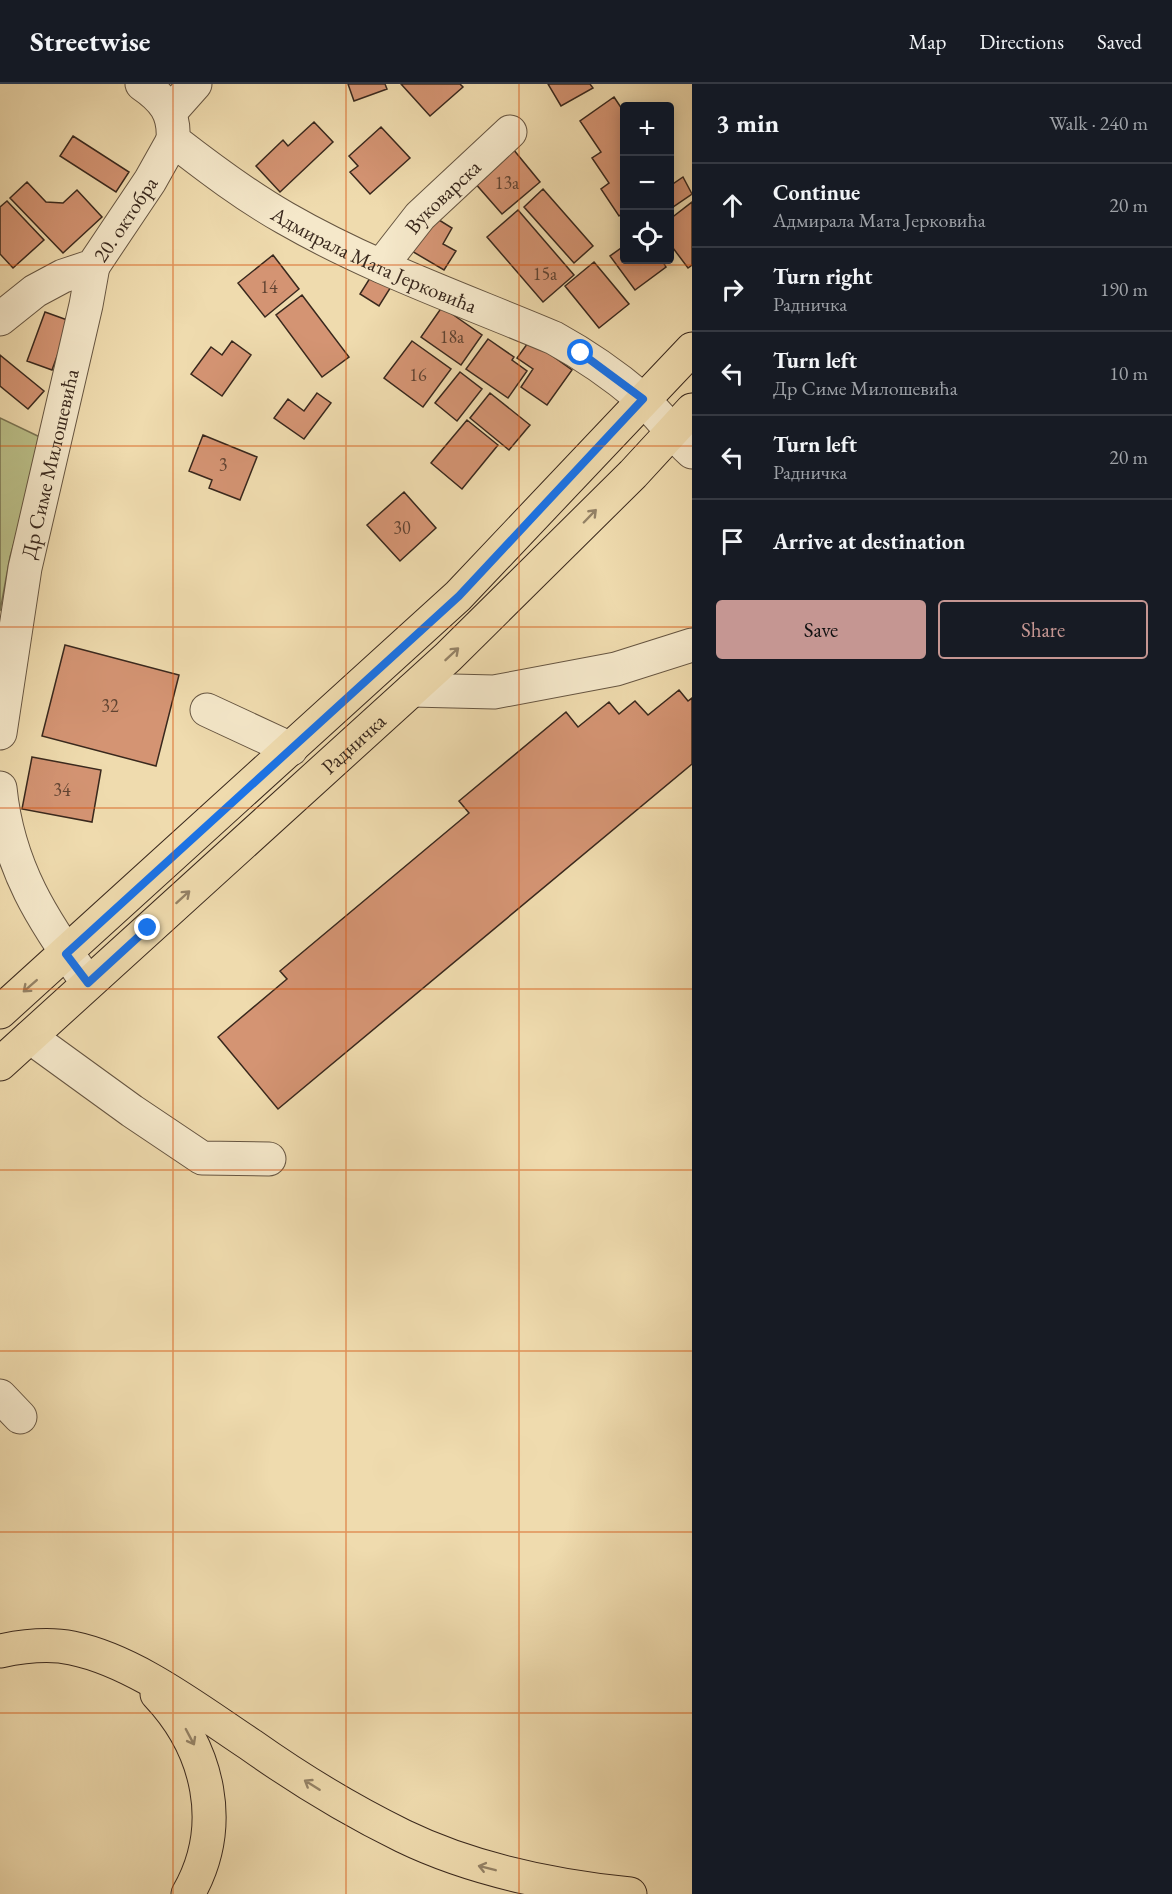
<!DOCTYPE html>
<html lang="en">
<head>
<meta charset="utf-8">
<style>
  body { margin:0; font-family:"EB Garamond",serif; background:#20242c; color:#f1f3f6 }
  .controls { position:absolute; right:18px; top:18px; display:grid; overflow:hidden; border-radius:6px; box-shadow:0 3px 15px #0003 }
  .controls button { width:54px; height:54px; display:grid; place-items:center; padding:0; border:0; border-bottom:2px solid #363941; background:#171b24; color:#f1f3f6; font:30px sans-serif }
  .stop { position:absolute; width:18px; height:18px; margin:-14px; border:4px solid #1a73e8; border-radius:50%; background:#fff }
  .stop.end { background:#1a73e8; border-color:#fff; box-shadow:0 2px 6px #0008 }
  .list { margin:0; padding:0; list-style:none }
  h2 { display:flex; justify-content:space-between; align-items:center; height:78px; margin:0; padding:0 24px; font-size:26px }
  h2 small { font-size:20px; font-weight:400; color:#9ea1a6 }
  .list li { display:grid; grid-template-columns:39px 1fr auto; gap:18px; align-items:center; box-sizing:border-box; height:84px; padding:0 24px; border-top:2px solid #363941 }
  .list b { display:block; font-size:22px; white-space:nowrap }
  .list p { margin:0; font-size:20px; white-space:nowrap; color:#9ea1a6 }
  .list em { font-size:20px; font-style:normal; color:#9ea1a6 }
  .actions { display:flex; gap:12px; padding:18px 24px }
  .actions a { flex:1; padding:14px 0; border:2px solid #c59692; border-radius:6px; text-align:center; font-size:21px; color:#c59692 }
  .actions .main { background:#c59692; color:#111 }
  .icon { flex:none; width:33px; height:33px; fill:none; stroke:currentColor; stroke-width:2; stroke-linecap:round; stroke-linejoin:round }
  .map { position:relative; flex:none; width:692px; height:1810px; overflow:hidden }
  header { display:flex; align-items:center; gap:36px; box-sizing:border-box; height:84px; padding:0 30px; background:#171b24; border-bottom:2px solid #363941 }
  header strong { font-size:28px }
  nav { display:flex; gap:33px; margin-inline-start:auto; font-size:21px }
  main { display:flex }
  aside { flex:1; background:#171b24 }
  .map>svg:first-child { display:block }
</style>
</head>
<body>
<header>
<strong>Streetwise</strong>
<nav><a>Map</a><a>Directions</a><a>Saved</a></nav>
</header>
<main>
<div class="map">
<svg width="692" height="1810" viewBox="0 0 692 1810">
  <rect width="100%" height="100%" fill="#efdbae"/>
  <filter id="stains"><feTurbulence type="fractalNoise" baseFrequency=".00333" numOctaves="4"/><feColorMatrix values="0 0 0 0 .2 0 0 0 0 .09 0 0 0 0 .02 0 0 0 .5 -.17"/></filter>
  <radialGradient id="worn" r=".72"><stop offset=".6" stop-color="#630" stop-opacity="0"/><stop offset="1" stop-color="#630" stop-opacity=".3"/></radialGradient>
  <!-- green -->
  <path fill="#bbc089" stroke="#7a7453" stroke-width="1.5" d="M 0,334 L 44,355 L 10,473 L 0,527 Z"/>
  <!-- building -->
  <path fill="#d49473" stroke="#39281d" stroke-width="1.5" d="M 348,0 L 385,0 L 387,5 L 354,17 Z
    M 401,0 L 460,0 L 463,3 L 430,32 Z
    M 548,0 L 590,0 L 593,4 L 561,22 Z
    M 614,13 L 624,28 L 624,128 L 619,132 L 601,105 L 609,99 L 592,74 L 601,68 L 580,37 Z
    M 314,38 L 333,58 L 280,108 L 256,82 L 283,56 L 288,62 Z
    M 381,43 L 410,74 L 370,110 L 350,88 L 358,82 L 349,72 Z
    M 73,52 L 129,88 L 116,108 L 60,72 Z
    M 513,65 L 540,98 L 502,130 L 474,98 Z
    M 683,93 L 692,110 L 670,125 L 670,102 Z
    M 27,98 L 46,118 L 63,119 L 77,106 L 102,133 L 63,169 L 10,114 Z
    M 543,105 L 593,162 L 574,179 L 524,123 Z
    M 7,117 L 44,156 L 13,184 L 0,170 L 0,123 Z
    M 692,118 L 692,181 L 688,184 L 670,160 L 670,135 Z
    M 518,126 L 574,191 L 543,218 L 487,153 Z
    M 431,131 L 452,144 L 443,160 L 456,167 L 444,186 L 410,166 Z
    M 624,162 L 624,176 L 667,176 L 663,178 L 666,183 L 635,206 L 610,172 Z
    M 273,171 L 299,205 L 265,233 L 238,199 Z
    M 594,178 L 629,220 L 599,244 L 565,202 Z
    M 375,186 L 394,198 L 379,222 L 360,210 Z
    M 302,211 L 349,273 L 322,293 L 276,231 Z
    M 442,223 L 482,251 L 461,281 L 421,253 Z
    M 45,228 L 70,237 L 52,286 L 27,277 Z
    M 488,255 L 514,273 L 512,276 L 527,287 L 508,314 L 466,285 Z
    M 530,256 L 572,286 L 547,321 L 521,303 L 533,285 L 517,274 Z
    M 232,257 L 251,271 L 222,312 L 191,290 L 211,263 L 222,271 Z
    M 412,257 L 451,285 L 423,323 L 384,294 Z
    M 0,271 L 44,307 L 28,325 L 0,302 Z
    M 460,288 L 482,305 L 457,337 L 435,319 Z
    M 317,309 L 331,319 L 304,355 L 274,334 L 288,315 L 304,327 Z
    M 490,309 L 530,341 L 509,366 L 470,334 Z
    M 467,336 L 498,361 L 462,405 L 431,379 Z
    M 203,351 L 257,373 L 240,416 L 209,404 L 212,396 L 189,387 Z
    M 404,408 L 436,444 L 400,477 L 367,441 Z
    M 65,561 L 179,591 L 156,682 L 42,652 Z
    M 679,606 L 688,617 L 692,614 L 692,680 L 278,1025 L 218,953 L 287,895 L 280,887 L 469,729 L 459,717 L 566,628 L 578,643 L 609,618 L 619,630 L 635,617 L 648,631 Z
    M 32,673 L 101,686 L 92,738 L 22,725 Z"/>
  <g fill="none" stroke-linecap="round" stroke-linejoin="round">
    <defs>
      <g id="minor">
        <path id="s1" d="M 142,0 C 164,15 175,29 173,56 C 209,84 246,112 285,134 C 370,183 464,216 554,254 C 585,271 614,291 641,314 C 659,330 673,351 692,368"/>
        <path d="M 171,27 L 195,0"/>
        <path id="s2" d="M 381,182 L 420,132 L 510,48"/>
        <path id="s3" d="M 0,235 L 35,207 L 63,192 L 93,182 L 150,97 L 173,56"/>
        <path d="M 412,606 L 494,608 L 616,585 L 692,561"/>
        <path d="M 207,626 L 291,665"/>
        <path id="s4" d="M 0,649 L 25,484 L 86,221 L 93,182"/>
        <path d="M 0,704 C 8,783 43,837 88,899"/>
        <path d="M 30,953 L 132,1027 L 202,1074 L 269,1075"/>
        <path d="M 0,1312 L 20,1333"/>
      </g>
      <g id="major">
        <path d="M 0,928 L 458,512 L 692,265"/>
        <path id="s5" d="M 0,980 L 448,573 L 633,390 L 692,326"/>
        <path d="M 0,1567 C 24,1562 48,1559 72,1564 C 135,1577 198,1626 251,1661 C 299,1695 350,1726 403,1752 C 473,1786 553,1802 630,1810"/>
        <path d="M 157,1610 C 209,1665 227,1742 188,1810"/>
      </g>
    </defs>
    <!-- minor casing -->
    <use href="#minor" stroke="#665541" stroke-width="35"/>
    <!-- major casing -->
    <use href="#major" stroke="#39281d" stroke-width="35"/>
    <!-- minor -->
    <use href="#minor" stroke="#f5e8ca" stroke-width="33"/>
    <!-- major -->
    <use href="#major" stroke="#efdbae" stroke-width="33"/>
  </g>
  <!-- one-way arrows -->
  <defs><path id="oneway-shaft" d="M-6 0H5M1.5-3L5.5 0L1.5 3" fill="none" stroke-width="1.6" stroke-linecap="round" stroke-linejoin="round" transform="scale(1.5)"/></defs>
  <g stroke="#948266">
    <use href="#oneway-shaft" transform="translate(590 432) rotate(-46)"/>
    <use href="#oneway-shaft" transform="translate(452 570) rotate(-43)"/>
    <use href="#oneway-shaft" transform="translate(183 813) rotate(-42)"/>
    <use href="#oneway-shaft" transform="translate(30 902) rotate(139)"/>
    <use href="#oneway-shaft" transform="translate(190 1653) rotate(62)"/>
    <use href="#oneway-shaft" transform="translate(312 1701) rotate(-148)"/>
    <use href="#oneway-shaft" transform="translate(487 1784) rotate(-166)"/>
  </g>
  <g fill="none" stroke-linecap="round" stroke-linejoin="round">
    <!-- route -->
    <path stroke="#1a73e8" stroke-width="8" d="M 148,844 L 88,899 L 66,870 L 459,512 L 643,315 L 581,269"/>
  </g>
  <!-- grid -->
  <path fill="none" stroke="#d6540e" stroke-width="1.5" stroke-opacity="0.55" d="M 173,0 L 173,1810M 346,0 L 346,1810M 519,0 L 519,1810M 0,181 L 692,181M 0,362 L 692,362M 0,543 L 692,543M 0,724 L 692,724M 0,905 L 692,905M 0,1086 L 692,1086M 0,1267 L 692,1267M 0,1448 L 692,1448M 0,1629 L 692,1629"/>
  <g text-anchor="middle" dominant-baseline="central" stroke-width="6" stroke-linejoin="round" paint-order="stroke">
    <!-- number labels -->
    <g font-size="18" fill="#604332">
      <text x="507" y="98">13a</text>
      <text x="545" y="189">15a</text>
      <text x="269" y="202">14</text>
      <text x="452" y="252">18a</text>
      <text x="418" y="290">16</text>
      <text x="223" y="380">3</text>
      <text x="402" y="443">30</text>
      <text x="110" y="621">32</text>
      <text x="62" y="705">34</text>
    </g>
    <!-- street labels -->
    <g font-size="21" fill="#39281d" stroke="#f5e8ca">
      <text stroke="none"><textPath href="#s2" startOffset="93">Вуковарска</textPath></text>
      <text stroke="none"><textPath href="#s3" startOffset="165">20. октобра</textPath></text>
      <text stroke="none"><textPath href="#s1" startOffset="303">Адмирала Мата Јерковића</textPath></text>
      <text stroke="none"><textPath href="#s4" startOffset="274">Др Симе Милошевића</textPath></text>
      <text stroke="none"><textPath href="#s5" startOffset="477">Радничка</textPath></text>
    </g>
  </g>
  <rect width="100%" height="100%" filter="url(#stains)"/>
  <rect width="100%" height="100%" fill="url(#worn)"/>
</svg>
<div class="controls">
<button>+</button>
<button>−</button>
<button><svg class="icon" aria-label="locate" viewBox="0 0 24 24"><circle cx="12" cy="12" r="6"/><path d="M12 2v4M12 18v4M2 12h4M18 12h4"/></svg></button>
</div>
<div class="stop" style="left:581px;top:269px"></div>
<div class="stop end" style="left:148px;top:844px"></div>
</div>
<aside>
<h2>3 min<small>Walk · 240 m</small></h2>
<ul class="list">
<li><svg class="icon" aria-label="ahead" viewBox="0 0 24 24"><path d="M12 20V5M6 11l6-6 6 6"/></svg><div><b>Continue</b><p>Адмирала Мата Јерковића</p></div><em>20 m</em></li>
<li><svg class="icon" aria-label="right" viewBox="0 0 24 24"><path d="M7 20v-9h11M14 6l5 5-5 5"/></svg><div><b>Turn right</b><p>Радничка</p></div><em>190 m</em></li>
<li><svg class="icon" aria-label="left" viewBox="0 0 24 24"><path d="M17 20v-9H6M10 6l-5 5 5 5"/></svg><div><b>Turn left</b><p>Др Симе Милошевића</p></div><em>10 m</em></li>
<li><svg class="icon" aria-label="left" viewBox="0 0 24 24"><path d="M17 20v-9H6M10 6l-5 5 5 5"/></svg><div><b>Turn left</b><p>Радничка</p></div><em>20 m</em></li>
<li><svg class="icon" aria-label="arrive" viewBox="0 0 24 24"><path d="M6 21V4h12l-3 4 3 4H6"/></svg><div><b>Arrive at destination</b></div></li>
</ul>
<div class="actions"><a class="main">Save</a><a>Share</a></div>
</aside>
</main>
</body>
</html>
